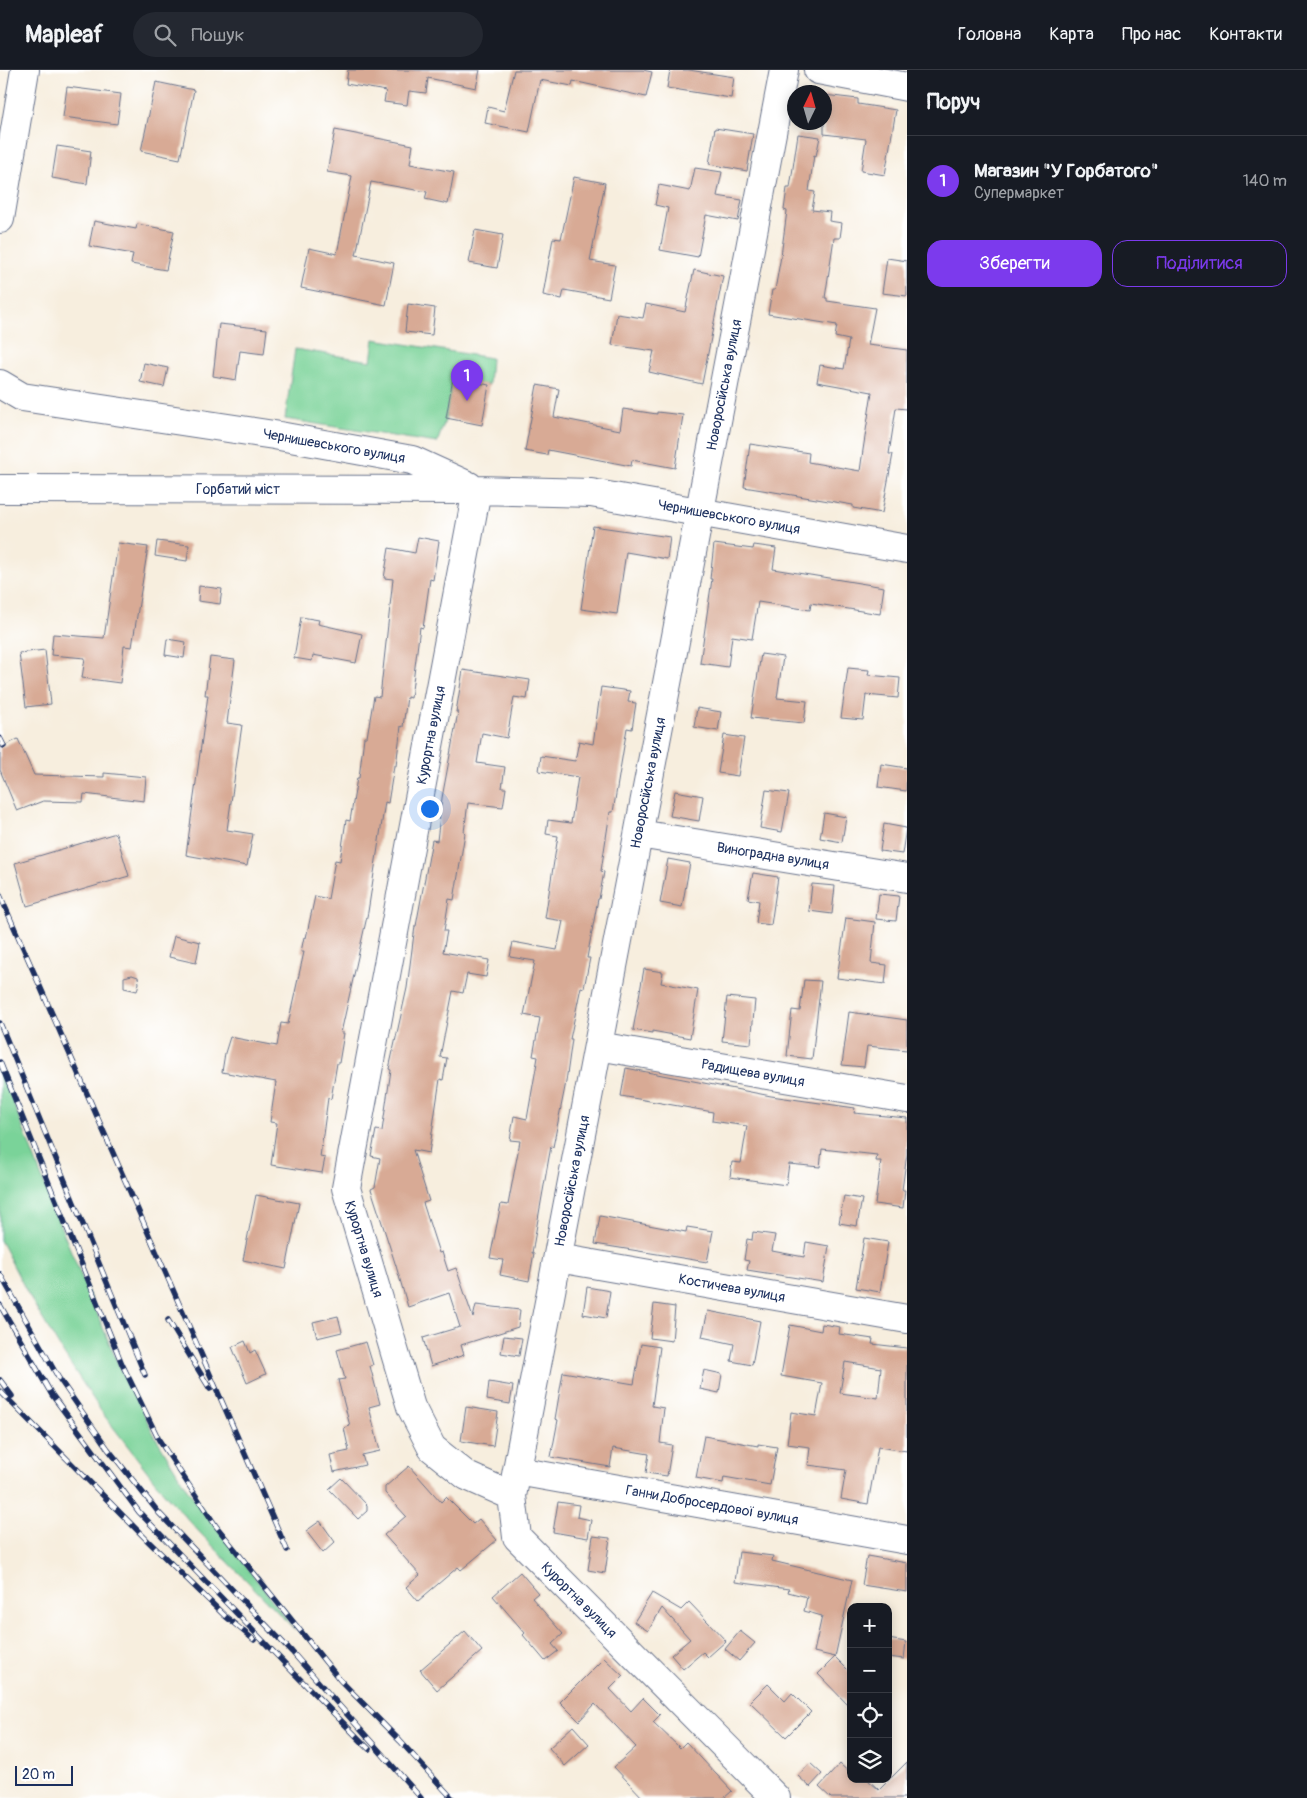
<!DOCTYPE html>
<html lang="uk">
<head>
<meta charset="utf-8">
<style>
  body { margin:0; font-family:Pangolin,sans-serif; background:#242831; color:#f1f3f6 }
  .controls { position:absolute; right:15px; bottom:15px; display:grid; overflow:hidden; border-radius:10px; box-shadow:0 2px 12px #0003 }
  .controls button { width:45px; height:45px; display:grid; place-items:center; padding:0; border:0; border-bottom:1px solid #363941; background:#171b24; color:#f1f3f6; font:25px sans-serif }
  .compass { position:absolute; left:787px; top:15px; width:45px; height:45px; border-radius:50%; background:#171b24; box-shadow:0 2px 12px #0003; rotate:5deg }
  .scale { position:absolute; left:15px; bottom:12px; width:58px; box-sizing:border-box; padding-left:5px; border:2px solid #1b2f5e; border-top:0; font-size:14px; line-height:18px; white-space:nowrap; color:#1b2f5e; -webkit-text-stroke:4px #fff; paint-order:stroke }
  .you { position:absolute; left:429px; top:738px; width:18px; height:18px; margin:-12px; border:4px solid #fff; border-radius:50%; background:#1a73e8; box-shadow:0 0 0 8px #1a73e833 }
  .badge { display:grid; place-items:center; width:32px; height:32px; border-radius:50%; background:#7c3aed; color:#fff; font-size:16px; font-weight:700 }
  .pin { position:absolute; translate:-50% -41px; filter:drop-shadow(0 1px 2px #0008) }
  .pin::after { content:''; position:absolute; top:26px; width:18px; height:15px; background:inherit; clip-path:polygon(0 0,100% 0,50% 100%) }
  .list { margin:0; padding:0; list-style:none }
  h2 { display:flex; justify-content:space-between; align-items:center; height:65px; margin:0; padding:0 20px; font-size:21px }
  h2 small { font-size:16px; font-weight:400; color:#9ea1a6 }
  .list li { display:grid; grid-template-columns:32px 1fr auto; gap:15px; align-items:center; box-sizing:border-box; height:90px; padding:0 20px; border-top:1px solid #363941 }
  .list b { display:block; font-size:19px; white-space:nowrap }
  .list p { margin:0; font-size:16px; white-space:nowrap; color:#9ea1a6 }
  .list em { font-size:16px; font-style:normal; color:#9ea1a6 }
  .actions { display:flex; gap:10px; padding:15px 20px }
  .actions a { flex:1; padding:11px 0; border:1px solid #7c3aed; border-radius:15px; text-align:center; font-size:18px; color:#7c3aed }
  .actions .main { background:#7c3aed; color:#fff }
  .icon { flex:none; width:28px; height:28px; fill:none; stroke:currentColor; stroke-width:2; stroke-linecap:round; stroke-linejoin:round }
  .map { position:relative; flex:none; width:907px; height:1728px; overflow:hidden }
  header { display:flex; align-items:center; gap:30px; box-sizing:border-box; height:70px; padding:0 25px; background:#171b24; border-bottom:1px solid #363941 }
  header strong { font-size:24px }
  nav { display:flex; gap:28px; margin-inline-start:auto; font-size:18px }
  .search { width:350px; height:45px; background:#242831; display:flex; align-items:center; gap:12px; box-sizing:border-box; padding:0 18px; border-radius:28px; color:#9ea1a6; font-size:19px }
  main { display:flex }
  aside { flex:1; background:#171b24 }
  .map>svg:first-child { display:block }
</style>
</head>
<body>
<header>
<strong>Mapleaf</strong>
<div class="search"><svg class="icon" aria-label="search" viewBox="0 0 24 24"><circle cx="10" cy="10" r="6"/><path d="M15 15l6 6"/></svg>Пошук</div>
<nav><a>Головна</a><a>Карта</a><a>Про нас</a><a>Контакти</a></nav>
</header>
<main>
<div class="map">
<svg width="907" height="1728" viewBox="0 0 907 1728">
  <rect width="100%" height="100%" fill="#fff"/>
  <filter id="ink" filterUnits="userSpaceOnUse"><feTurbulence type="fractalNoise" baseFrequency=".02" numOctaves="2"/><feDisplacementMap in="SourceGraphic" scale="10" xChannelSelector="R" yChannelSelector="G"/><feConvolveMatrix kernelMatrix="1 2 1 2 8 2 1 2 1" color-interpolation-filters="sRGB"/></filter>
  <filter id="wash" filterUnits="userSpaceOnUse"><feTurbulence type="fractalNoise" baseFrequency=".0096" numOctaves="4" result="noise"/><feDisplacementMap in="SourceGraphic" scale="20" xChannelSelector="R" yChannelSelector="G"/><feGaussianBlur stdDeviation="1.12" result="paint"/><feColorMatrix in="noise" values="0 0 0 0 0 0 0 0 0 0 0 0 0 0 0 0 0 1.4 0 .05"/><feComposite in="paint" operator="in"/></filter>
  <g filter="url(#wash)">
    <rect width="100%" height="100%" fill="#f7eede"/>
    <!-- green -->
    <path fill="#7ad399" stroke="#4a817c" d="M 374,269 L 491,288 L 489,315 L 453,309 L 446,348 L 437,373 L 285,349 L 295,279 L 371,291 Z
      M 0,998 L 58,1150 L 116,1289 L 155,1366 L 187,1419 L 295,1560 L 202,1465 L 164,1423 L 103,1344 L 60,1278 L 29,1226 L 0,1170 Z"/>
    <g id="blocks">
      <!-- building -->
      <path fill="#d8aa95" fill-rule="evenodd" d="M 348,0 L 480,0 L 476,18 L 428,8 L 426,23 L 409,21 L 407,35 L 384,32 L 386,21 L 346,14 Z
        M 514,0 L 643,0 L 652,2 L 646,27 L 573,11 L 572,16 L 540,10 L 529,62 L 485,53 L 488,37 L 504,41 Z
        M 670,0 L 689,0 L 734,7 L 731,28 L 667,18 Z
        M 156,12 L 194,20 L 180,89 L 141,81 Z
        M 67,17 L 121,24 L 117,54 L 63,47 Z
        M 824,25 L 858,29 L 858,34 L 896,40 L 885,105 L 861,101 L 866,69 L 824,64 Z
        M 715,58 L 753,64 L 747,101 L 709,94 Z
        M 335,60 L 413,75 L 410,94 L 454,102 L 448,134 L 425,129 L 427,122 L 371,112 L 356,185 L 394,193 L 386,235 L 301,218 L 309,178 L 337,184 L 352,106 L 327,102 Z
        M 798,64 L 820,67 L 816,86 L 814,85 L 809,121 L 815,122 L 812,140 L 830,142 L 829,151 L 842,153 L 840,168 L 834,168 L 825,228 L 827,228 L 827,231 L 875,238 L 868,275 L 907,280 L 907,339 L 896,338 L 889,384 L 893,384 L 882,443 L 853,438 L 853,435 L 744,417 L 750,374 L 809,383 L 808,392 L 860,401 L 863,380 L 872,322 L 817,312 L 820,295 L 844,299 L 849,270 L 835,267 L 837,255 L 768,244 L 772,220 L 775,220 L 781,186 L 787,141 L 784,140 L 787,118 L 790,118 Z
        M 57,76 L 91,81 L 87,114 L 52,108 Z
        M 695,98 L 722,102 L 717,126 L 742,130 L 738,151 L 706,145 L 698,187 L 660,180 L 668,138 L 655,135 L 659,115 L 690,121 Z
        M 574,107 L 605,113 L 590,191 L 615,195 L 609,228 L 564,220 L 562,229 L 543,225 L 553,168 L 561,169 Z
        M 94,151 L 136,159 L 137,154 L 174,161 L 166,200 L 131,194 L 133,184 L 89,176 Z
        M 475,160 L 503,165 L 497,198 L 469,193 Z
        M 887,188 L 907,191 L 907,226 L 882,223 Z
        M 694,200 L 723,206 L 702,314 L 649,302 L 654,281 L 612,275 L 617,244 L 643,248 L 646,234 L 685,242 Z
        M 408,234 L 435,238 L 432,265 L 405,262 Z
        M 219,254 L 267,259 L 264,284 L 240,281 L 236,310 L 213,306 Z
        M 144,293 L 168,298 L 164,317 L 140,312 Z
        M 453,308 L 489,315 L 482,355 L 446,348 Z
        M 537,315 L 559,319 L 554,347 L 620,360 L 623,339 L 657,344 L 657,342 L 683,345 L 675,398 L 632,390 L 631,396 L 548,380 L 547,385 L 525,381 Z
        M 593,456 L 670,467 L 667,489 L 626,482 L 617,544 L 581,539 Z
        M 418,467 L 439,471 L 433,510 L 430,509 L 423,558 L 420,557 L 411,628 L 407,627 L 403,657 L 401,656 L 396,696 L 394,696 L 388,733 L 385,732 L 368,842 L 341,963 L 344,963 L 339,993 L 337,993 L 331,1029 L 328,1028 L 320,1087 L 325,1088 L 322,1103 L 271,1095 L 277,1053 L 270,1052 L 276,1012 L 222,1002 L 225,983 L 230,967 L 277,976 L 281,953 L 288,954 L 304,882 L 301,882 L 304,867 L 306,868 L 315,826 L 328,829 L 335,790 L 340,791 L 346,750 L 350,751 L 357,708 L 359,708 L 364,667 L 367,667 L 374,626 L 380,627 L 393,509 L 384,508 L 389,478 L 415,483 Z
        M 157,471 L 189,475 L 187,491 L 155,486 Z
        M 118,473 L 148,477 L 132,577 L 124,576 L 120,613 L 82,608 L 85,588 L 51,585 L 53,564 L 104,568 Z
        M 714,474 L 753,479 L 754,475 L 776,478 L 773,499 L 884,517 L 880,544 L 811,533 L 810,540 L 758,532 L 752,569 L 732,566 L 728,597 L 700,593 L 712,509 L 710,509 Z
        M 199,516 L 222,519 L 220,534 L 198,531 Z
        M 301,547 L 319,550 L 318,554 L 362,564 L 356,593 L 313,585 L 312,591 L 294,588 Z
        M 167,569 L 186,572 L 184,588 L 165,585 Z
        M 45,580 L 51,634 L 26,637 L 19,583 Z
        M 761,584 L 783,587 L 777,628 L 807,631 L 804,653 L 751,648 Z
        M 210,587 L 235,590 L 227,653 L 242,655 L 227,760 L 253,764 L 247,796 L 186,785 L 208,625 L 205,625 Z
        M 848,598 L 869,600 L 868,605 L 900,608 L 898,628 L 866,625 L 863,650 L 841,648 Z
        M 463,600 L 530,610 L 527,629 L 514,627 L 507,668 L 482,663 L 477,693 L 505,697 L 502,718 L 506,718 L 503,737 L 468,733 L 464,762 L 465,763 L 454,830 L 449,829 L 444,861 L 447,861 L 443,882 L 489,890 L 486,907 L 467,904 L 463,923 L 453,921 L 440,987 L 447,988 L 443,1010 L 440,1009 L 429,1083 L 413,1080 L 429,1131 L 423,1133 L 439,1183 L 442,1182 L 448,1201 L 456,1198 L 473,1248 L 476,1235 L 520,1240 L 518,1257 L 461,1275 L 464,1285 L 431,1296 L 423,1268 L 460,1257 L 449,1223 L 408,1237 L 396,1196 L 371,1119 L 375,1117 L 380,1088 L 371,1086 L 376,1060 L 382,1061 L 391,1000 L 389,999 L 407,918 L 415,856 L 416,856 L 432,770 L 437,771 L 442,728 L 458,642 L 456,642 Z
        M 601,617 L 630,621 L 628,632 L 636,633 L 632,659 L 627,658 L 613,742 L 610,742 L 601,801 L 604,802 L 599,829 L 598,829 L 587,888 L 590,888 L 584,918 L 581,917 L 570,969 L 572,969 L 566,1012 L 553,1077 L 551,1076 L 532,1183 L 534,1183 L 529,1211 L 500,1205 L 503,1190 L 490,1188 L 501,1134 L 508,1135 L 520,1071 L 510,1070 L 514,1046 L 527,1049 L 538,987 L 533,986 L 540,948 L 524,945 L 535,891 L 510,887 L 513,872 L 557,880 L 563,851 L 545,848 L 558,766 L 546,764 L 548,750 L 571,753 L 578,707 L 539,701 L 541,686 L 575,691 L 579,671 L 593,674 Z
        M 697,638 L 721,642 L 718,661 L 694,657 Z
        M 724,665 L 744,668 L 738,706 L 718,703 Z
        M 18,669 L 34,705 L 104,707 L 104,703 L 146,707 L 144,731 L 84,724 L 83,732 L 43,731 L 17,741 L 0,700 L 0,678 Z
        M 881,694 L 907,698 L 906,721 L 878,717 Z
        M 766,720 L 789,723 L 782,762 L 760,758 Z
        M 675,721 L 703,726 L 699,751 L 670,746 Z
        M 824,743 L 846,747 L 842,772 L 820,768 Z
        M 884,754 L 906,758 L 902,784 L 880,781 Z
        M 116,763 L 129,806 L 27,836 L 15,793 Z
        M 668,789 L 690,793 L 682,837 L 660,833 Z
        M 753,803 L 778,807 L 771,855 L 756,853 L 759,831 L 748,829 Z
        M 812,814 L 835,816 L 832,844 L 809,841 Z
        M 879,824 L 899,826 L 896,851 L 876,849 Z
        M 846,848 L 875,852 L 871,893 L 887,895 L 885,914 L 837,908 Z
        M 174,866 L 200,872 L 196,893 L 169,887 Z
        M 644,899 L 663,902 L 661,913 L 698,920 L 690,968 L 652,961 L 652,963 L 633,960 Z
        M 132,905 L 138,907 L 139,913 L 137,921 L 124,918 L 124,907 Z
        M 804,910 L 821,911 L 812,989 L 787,986 L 792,940 L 800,941 Z
        M 727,927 L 755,930 L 751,974 L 722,971 Z
        M 849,942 L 907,950 L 907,980 L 867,976 L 864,997 L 842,995 Z
        M 626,998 L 771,1026 L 855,1038 L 854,1043 L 907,1048 L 907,1084 L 902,1120 L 905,1120 L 903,1138 L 875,1134 L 881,1091 L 876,1091 L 877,1085 L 822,1079 L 820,1097 L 789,1094 L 786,1115 L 730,1107 L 732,1092 L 741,1093 L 747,1056 L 712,1051 L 713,1042 L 621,1026 Z
        M 256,1125 L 299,1133 L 286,1199 L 243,1190 Z
        M 844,1126 L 862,1129 L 857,1156 L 839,1153 Z
        M 600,1146 L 686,1162 L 687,1157 L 713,1161 L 707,1192 L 595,1174 Z
        M 753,1162 L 775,1165 L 772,1181 L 804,1187 L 806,1172 L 829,1176 L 823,1212 L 747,1200 L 749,1191 L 744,1190 L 747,1169 L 752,1170 Z
        M 864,1168 L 888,1172 L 880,1222 L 856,1218 Z
        M 587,1217 L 610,1221 L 606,1248 L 583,1244 Z
        M 654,1234 L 675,1237 L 672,1271 L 650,1268 Z
        M 708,1241 L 760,1251 L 752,1295 L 731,1291 L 734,1274 L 702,1267 Z
        M 338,1246 L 342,1262 L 317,1268 L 313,1252 Z
        M 822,1254 L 840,1257 L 839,1264 L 873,1269 L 872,1274 L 907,1278 L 907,1381 L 878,1377 L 868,1434 L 841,1429 L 846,1400 L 808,1395 L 810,1377 L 787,1374 L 791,1342 L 816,1346 L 822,1313 L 781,1306 L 790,1255 L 821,1261 ZM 845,1292 L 881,1298 L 878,1328 L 840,1323 Z
        M 504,1266 L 522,1268 L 519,1286 L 501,1283 Z
        M 245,1271 L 250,1283 L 255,1280 L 266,1304 L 247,1313 L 232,1277 Z
        M 366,1272 L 373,1295 L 370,1296 L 380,1334 L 369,1337 L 380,1381 L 362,1385 L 365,1395 L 334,1402 L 330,1385 L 349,1381 L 344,1358 L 350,1356 L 338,1310 L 345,1309 L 337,1280 Z
        M 641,1274 L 660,1277 L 652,1336 L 664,1338 L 660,1373 L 672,1375 L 667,1406 L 646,1403 L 649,1384 L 613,1378 L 610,1397 L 551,1387 L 558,1350 L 555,1349 L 563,1302 L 634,1314 Z
        M 704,1300 L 722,1304 L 719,1323 L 700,1319 Z
        M 489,1312 L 513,1316 L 510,1334 L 487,1330 Z
        M 466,1337 L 498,1342 L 493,1376 L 461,1371 Z
        M 704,1366 L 758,1376 L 758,1374 L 777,1377 L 770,1415 L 724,1407 L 723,1413 L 696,1408 Z
        M 409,1396 L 441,1432 L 446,1427 L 473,1454 L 479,1449 L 497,1470 L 461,1500 L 458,1497 L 418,1531 L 406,1517 L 420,1505 L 384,1465 L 406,1446 L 385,1423 L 385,1417 Z
        M 341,1408 L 367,1435 L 367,1441 L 358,1449 L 329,1419 Z
        M 558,1432 L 579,1435 L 577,1447 L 591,1450 L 588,1468 L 553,1462 Z
        M 320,1451 L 335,1472 L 323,1483 L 306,1461 Z
        M 593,1466 L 610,1468 L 605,1503 L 588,1500 Z
        M 739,1482 L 773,1486 L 772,1491 L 852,1510 L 835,1587 L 814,1582 L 822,1546 L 804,1541 L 807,1527 L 788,1522 L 789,1519 L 735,1512 Z
        M 867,1486 L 907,1493 L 907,1522 L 862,1515 Z
        M 520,1502 L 538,1523 L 532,1528 L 563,1564 L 552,1574 L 558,1581 L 545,1591 L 523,1565 L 525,1563 L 493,1526 Z
        M 652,1523 L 681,1540 L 689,1532 L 726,1571 L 708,1587 L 703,1582 L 683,1599 L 671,1585 L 690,1569 L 662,1538 L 648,1561 L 634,1552 Z
        M 465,1561 L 482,1581 L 437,1620 L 420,1600 Z
        M 740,1561 L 755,1573 L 739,1591 L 725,1579 Z
        M 888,1569 L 906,1572 L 904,1589 L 888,1587 Z
        M 835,1587 L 851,1603 L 851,1638 L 818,1604 Z
        M 604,1588 L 623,1606 L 610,1619 L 631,1641 L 643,1628 L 660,1645 L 653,1652 L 680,1678 L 686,1672 L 732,1721 L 724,1728 L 643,1728 L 614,1697 L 636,1677 L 595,1634 L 579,1651 L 560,1632 Z
        M 768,1614 L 785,1631 L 792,1623 L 811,1642 L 786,1667 L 750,1632 Z
        M 573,1656 L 589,1674 L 565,1696 L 549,1678 Z
        M 907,1692 L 907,1728 L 831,1728 L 819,1717 L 840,1694 L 851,1704 L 851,1709 L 867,1709 L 879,1720 Z
        M 810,1693 L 822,1704 L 810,1717 L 798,1706 Z"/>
    </g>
  </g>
  <g filter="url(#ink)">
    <use href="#blocks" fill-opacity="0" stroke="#68728b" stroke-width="1"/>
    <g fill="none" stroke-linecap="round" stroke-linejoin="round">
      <defs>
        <path id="minor" d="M 818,0 L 907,17
          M 0,149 L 25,0
          M 0,314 L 22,327 L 274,365 L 412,390 L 469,416
          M 0,419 L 477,420 L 591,423 L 907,479
          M 477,420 L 346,1118 L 411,1337 L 432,1378 L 467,1406 L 512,1426 L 517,1467 L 776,1728
          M 639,764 L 907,808
          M 598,976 L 907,1029
          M 558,1188 L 907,1249
          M 517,1401 L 907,1470
          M 512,1426 L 784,0"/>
      </defs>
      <!-- minor casing -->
      <use href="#minor" stroke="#68728b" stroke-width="30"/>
      <!-- minor -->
      <use href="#minor" stroke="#fff" stroke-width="28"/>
      <defs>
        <path id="rail" d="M 0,668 L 4,676
          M 0,825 L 287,1480
          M 0,953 L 145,1305
          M 0,992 L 122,1294 L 159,1370 L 216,1456 L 340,1610 L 400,1671 L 452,1728
          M 0,1204 L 58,1307 L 108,1379 L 159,1443 L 292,1582 L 421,1728
          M 0,1235 L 52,1325 L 139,1442 L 291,1600 L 369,1679
          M 168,1250 L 210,1319
          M 0,1310 L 12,1326
          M 0,1321 L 148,1471 L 225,1546 L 254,1570"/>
      </defs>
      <!-- rail casing -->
      <use href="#rail" stroke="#1b2f5e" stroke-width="5.5"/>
      <!-- rail -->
      <use href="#rail" stroke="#fff" stroke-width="4" stroke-dasharray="11" stroke-linecap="butt"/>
    </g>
  </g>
  <g text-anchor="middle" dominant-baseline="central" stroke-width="4.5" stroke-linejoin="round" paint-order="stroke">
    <!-- street labels -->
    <g font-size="14" fill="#1b2f5e" stroke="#fff">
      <text transform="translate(724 315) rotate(-79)">Новоросійська вулиця</text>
      <text transform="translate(334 376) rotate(10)">Чернишевського вулиця</text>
      <text x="238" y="419">Горбатий міст</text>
      <text transform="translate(729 447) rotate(10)">Чернишевського вулиця</text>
      <text transform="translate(431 665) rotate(-79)">Курортна вулиця</text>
      <text transform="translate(648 713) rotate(-79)">Новоросійська вулиця</text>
      <text transform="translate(773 786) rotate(9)">Виноградна вулиця</text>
      <text transform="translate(753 1003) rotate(10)">Радищева вулиця</text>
      <text transform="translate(572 1111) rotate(-79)">Новоросійська вулиця</text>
      <text transform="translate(364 1179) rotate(73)">Курортна вулиця</text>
      <text transform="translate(732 1218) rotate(10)">Костичева вулиця</text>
      <text transform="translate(712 1435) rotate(10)">Ганни Добросердової вулиця</text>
      <text transform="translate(579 1530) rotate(45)">Курортна вулиця</text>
    </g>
  </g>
</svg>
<div class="controls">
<button>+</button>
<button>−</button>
<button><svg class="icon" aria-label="locate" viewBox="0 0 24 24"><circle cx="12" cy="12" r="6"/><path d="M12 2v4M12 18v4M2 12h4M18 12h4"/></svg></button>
<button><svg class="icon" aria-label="layers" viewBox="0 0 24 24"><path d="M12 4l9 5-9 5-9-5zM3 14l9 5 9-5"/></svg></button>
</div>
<svg class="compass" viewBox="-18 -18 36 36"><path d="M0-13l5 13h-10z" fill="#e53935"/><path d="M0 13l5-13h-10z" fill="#9ea1a6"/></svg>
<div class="scale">20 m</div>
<div class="you"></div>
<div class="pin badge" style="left:467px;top:331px">1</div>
</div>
<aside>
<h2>Поруч<small></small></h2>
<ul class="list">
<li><span class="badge">1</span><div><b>Магазин &quot;У Горбатого&quot;</b><p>Супермаркет</p></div><em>140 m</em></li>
</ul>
<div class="actions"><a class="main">Зберегти</a><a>Поділитися</a></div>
</aside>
</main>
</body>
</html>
